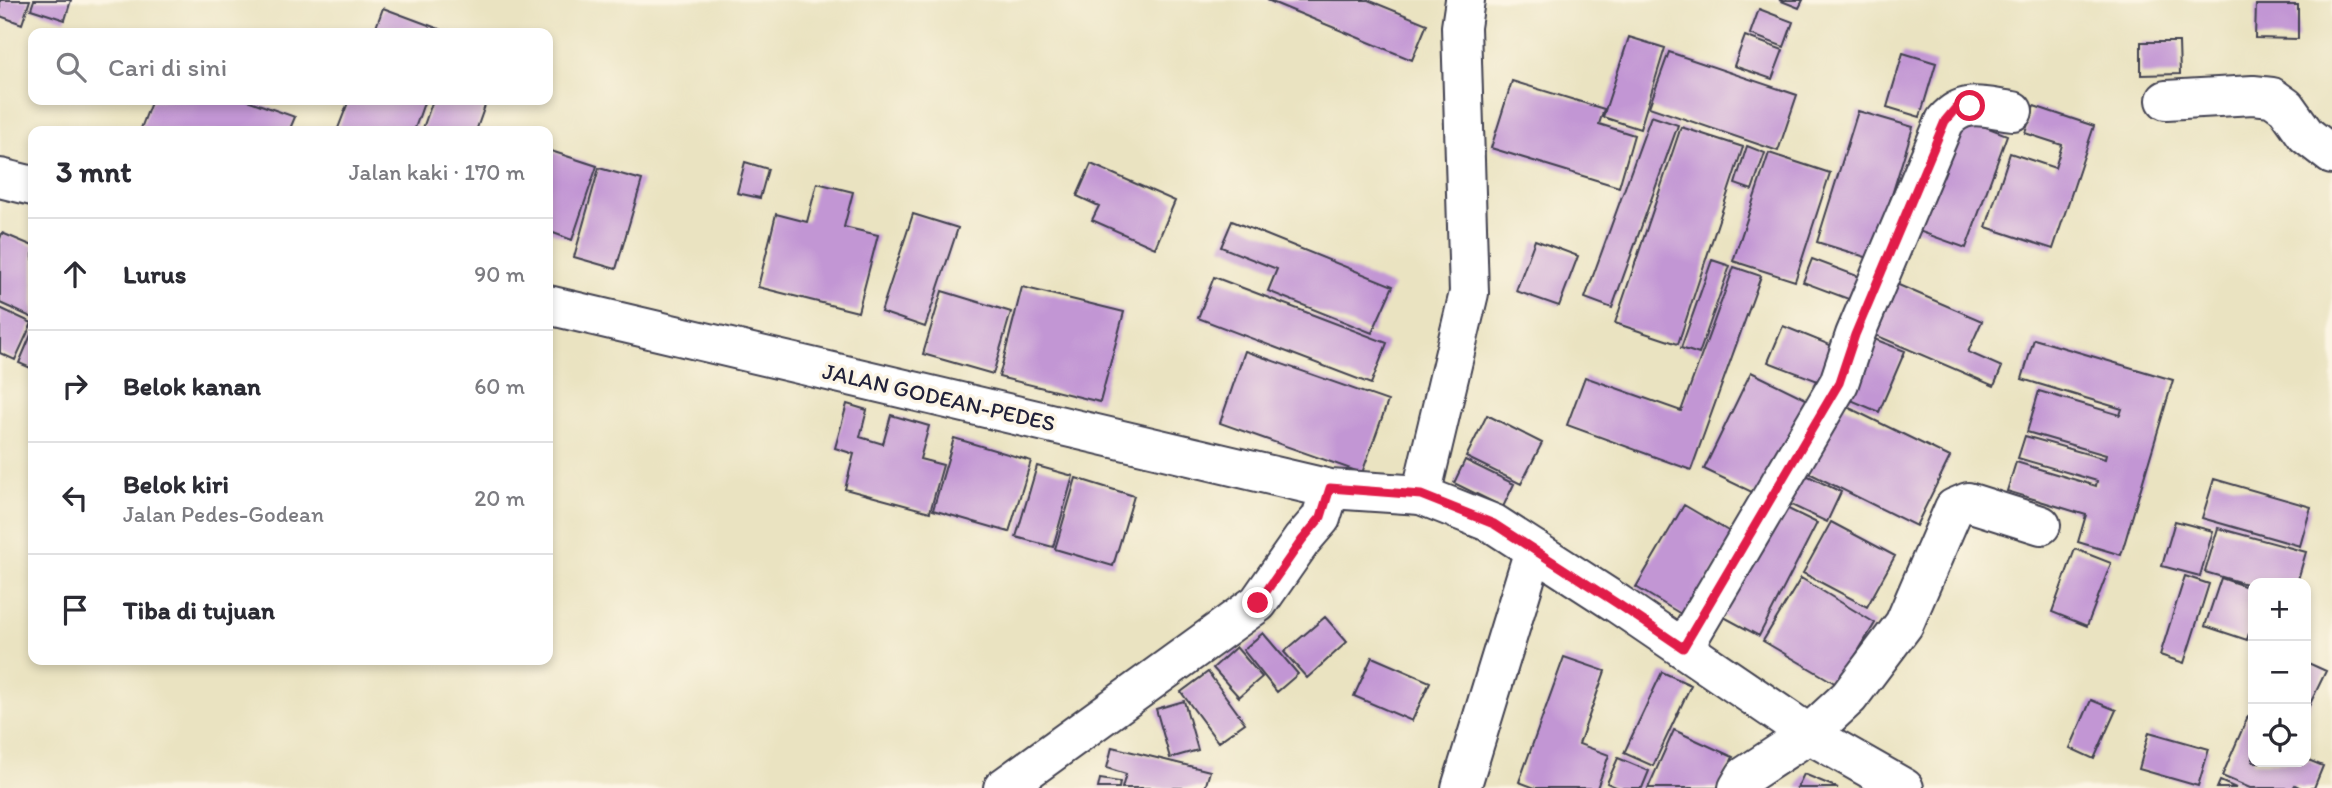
<!DOCTYPE html>
<html lang="id">
<head>
<meta charset="utf-8">
<style>
  body { margin:0; font-family:Itim,sans-serif; background:#f2f2f3; color:#2b2b33 }
  .controls { position:absolute; right:21px; bottom:21px; display:grid; overflow:hidden; border-radius:14px; box-shadow:0 4px 10px #0003 }
  .controls button { width:63px; height:63px; display:grid; place-items:center; padding:0; border:0; border-bottom:2px solid #e1e1e2; background:#fff; color:#2b2b33; font:35px sans-serif }
  .stop { position:absolute; width:21px; height:21px; margin:-16px; border:5px solid #e11d48; border-radius:50%; background:#fff }
  .stop.end { background:#e11d48; border-color:#fff; box-shadow:0 2px 7px #0008 }
  .list { margin:0; padding:0; list-style:none }
  h2 { display:flex; justify-content:space-between; align-items:center; height:91px; margin:0; padding:0 28px; font-size:30px }
  h2 small { font-size:23px; font-weight:400; color:#7c7c81 }
  .list li { display:grid; grid-template-columns:46px 1fr auto; gap:21px; align-items:center; box-sizing:border-box; height:112px; padding:0 28px; border-top:2px solid #e1e1e2 }
  .list b { display:block; font-size:26px; white-space:nowrap }
  .list p { margin:0; font-size:23px; white-space:nowrap; color:#7c7c81 }
  .list em { font-size:23px; font-style:normal; color:#7c7c81 }
  .icon { flex:none; width:38px; height:38px; fill:none; stroke:currentColor; stroke-width:2; stroke-linecap:round; stroke-linejoin:round }
  .map { position:relative; flex:none; width:2332px; height:788px; overflow:hidden }
  .search { position:absolute; background:#fff; box-shadow:0 4px 10px #0003; left:28px; top:28px; width:525px; height:77px; display:flex; align-items:center; gap:18px; box-sizing:border-box; padding:0 24px; border-radius:14px; color:#7c7c81; font-size:26px }
  .panel { position:absolute; background:#fff; box-shadow:0 4px 10px #0003; left:28px; top:126px; width:525px; height:539px; border-radius:14px }
  .map>svg:first-child { display:block }
</style>
</head>
<body>
<div class="map">
<svg width="2332" height="788" viewBox="0 0 2332 788">
  <rect width="100%" height="100%" fill="#fcf5e5"/>
  <filter id="ink" filterUnits="userSpaceOnUse"><feTurbulence type="fractalNoise" baseFrequency=".0143" numOctaves="2"/><feDisplacementMap in="SourceGraphic" scale="14" xChannelSelector="R" yChannelSelector="G"/><feConvolveMatrix kernelMatrix="1 2 1 2 8 2 1 2 1" color-interpolation-filters="sRGB"/></filter>
  <filter id="wash" filterUnits="userSpaceOnUse"><feTurbulence type="fractalNoise" baseFrequency=".00686" numOctaves="4" result="noise"/><feDisplacementMap in="SourceGraphic" scale="28" xChannelSelector="R" yChannelSelector="G"/><feGaussianBlur stdDeviation="1.57" result="paint"/><feColorMatrix in="noise" values="0 0 0 0 0 0 0 0 0 0 0 0 0 0 0 0 0 1.4 0 .05"/><feComposite in="paint" operator="in"/></filter>
  <g filter="url(#wash)">
    <rect width="100%" height="100%" fill="#eae3c1"/>
    <g id="blocks">
      <!-- building -->
      <path fill="#c296d4" d="M 0,0 L 30,0 L 22,24 L 0,16 Z
        M 34,0 L 71,0 L 65,20 L 31,9 Z
        M 1267,0 L 1368,0 L 1427,24 L 1412,60 Z
        M 1779,0 L 1803,0 L 1799,8 Z
        M 2256,5 L 2298,5 L 2298,39 L 2255,38 Z
        M 383,8 L 450,33 L 374,33 Z
        M 1759,9 L 1793,22 L 1784,47 L 1750,34 Z
        M 1745,36 L 1783,50 L 1772,79 L 1734,66 Z
        M 1629,37 L 1665,48 L 1640,129 L 1603,117 Z
        M 2141,42 L 2179,42 L 2180,74 L 2141,75 Z
        M 1669,52 L 1797,95 L 1778,151 L 1649,107 Z
        M 1903,53 L 1936,63 L 1920,117 L 1887,107 Z
        M 1512,81 L 1604,109 L 1599,124 L 1634,135 L 1619,187 L 1491,148 Z
        M 152,100 L 247,100 L 295,117 L 289,131 L 140,131 Z
        M 349,100 L 425,100 L 414,131 L 337,131 Z
        M 433,100 L 487,100 L 476,131 L 422,131 Z
        M 2034,106 L 2094,126 L 2053,249 L 1986,227 L 2010,153 L 2055,168 L 2062,145 L 2025,133 Z
        M 1858,111 L 1913,127 L 1872,259 L 1817,242 Z
        M 1952,114 L 2007,135 L 1966,248 L 1910,228 Z
        M 1651,116 L 1678,125 L 1612,308 L 1585,298 Z
        M 1681,127 L 1743,147 L 1678,344 L 1615,323 Z
        M 1747,146 L 1765,153 L 1752,190 L 1735,184 Z
        M 548,150 L 597,166 L 572,240 L 548,231 Z
        M 1769,153 L 1830,173 L 1795,281 L 1733,261 Z
        M 745,162 L 768,169 L 760,198 L 737,193 Z
        M 1091,164 L 1175,201 L 1155,248 L 1092,220 L 1099,206 L 1077,196 Z
        M 599,168 L 642,180 L 616,269 L 574,257 Z
        M 817,183 L 853,192 L 844,227 L 878,235 L 858,312 L 758,287 L 776,214 L 807,222 Z
        M 913,214 L 958,228 L 925,327 L 881,312 Z
        M 1232,221 L 1393,286 L 1372,333 L 1268,291 L 1277,269 L 1221,247 Z
        M 2,233 L 33,246 L 33,318 L 0,303 L 0,239 Z
        M 1535,240 L 1578,256 L 1559,306 L 1516,291 Z
        M 1812,259 L 1860,277 L 1851,300 L 1803,282 Z
        M 1712,260 L 1730,266 L 1699,354 L 1681,348 Z
        M 1734,267 L 1761,276 L 1691,470 L 1567,425 L 1585,377 L 1681,411 Z
        M 1214,277 L 1387,343 L 1371,384 L 1198,318 Z
        M 1887,280 L 1982,321 L 1968,352 L 2002,367 L 1994,386 L 1866,331 Z
        M 1022,287 L 1124,312 L 1100,402 L 999,377 Z
        M 942,291 L 1011,312 L 993,374 L 923,354 Z
        M 0,308 L 32,323 L 15,360 L 0,353 Z
        M 1783,326 L 1845,351 L 1831,386 L 1768,362 Z
        M 33,330 L 33,369 L 19,363 Z
        M 1864,335 L 1905,351 L 1879,412 L 1839,395 Z
        M 2034,339 L 2173,380 L 2121,555 L 2078,542 L 2086,515 L 2007,491 L 2016,462 L 2096,486 L 2097,481 L 2018,458 L 2025,436 L 2105,459 L 2106,455 L 2027,432 L 2039,391 L 2120,415 L 2122,409 L 2022,379 Z
        M 1245,351 L 1388,401 L 1362,473 L 1220,423 Z
        M 1751,372 L 1808,400 L 1760,496 L 1704,469 Z
        M 1839,403 L 1950,457 L 1916,526 L 1805,471 Z
        M 847,404 L 867,410 L 860,437 L 883,444 L 891,415 L 929,426 L 920,459 L 943,465 L 930,512 L 845,489 L 854,454 L 835,448 Z
        M 1487,415 L 1542,443 L 1521,484 L 1466,457 Z
        M 954,438 L 1031,461 L 1009,532 L 933,510 Z
        M 1465,460 L 1514,484 L 1503,507 L 1454,483 Z
        M 1037,466 L 1073,476 L 1053,547 L 1016,537 Z
        M 1800,472 L 1841,492 L 1827,522 L 1785,502 Z
        M 1076,478 L 1134,496 L 1113,566 L 1055,549 Z
        M 2214,479 L 2311,507 L 2300,546 L 2202,518 Z
        M 1778,504 L 1817,523 L 1759,636 L 1722,616 Z
        M 1684,505 L 1735,535 L 1686,617 L 1636,587 Z
        M 2175,521 L 2213,531 L 2200,576 L 2162,566 Z
        M 1831,522 L 1895,556 L 1867,607 L 1803,573 Z
        M 2218,528 L 2306,552 L 2297,583 L 2253,583 L 2253,586 L 2205,572 Z
        M 2075,549 L 2111,563 L 2087,626 L 2052,612 Z
        M 2185,576 L 2209,584 L 2184,663 L 2160,655 Z
        M 1801,578 L 1875,623 L 1838,685 L 1763,641 Z
        M 2221,578 L 2253,589 L 2253,620 L 2247,640 L 2205,626 Z
        M 1325,617 L 1347,642 L 1307,678 L 1284,652 Z
        M 1263,633 L 1298,674 L 1277,692 L 1243,650 Z
        M 1236,647 L 1262,677 L 1239,697 L 1213,668 Z
        M 1372,657 L 1430,682 L 1412,721 L 1354,696 Z
        M 1564,657 L 1605,671 L 1579,744 L 1609,755 L 1597,788 L 1535,788 L 1519,782 Z
        M 2306,662 L 2326,671 L 2306,712 Z
        M 1208,672 L 1245,723 L 1218,742 L 1181,692 Z
        M 1662,672 L 1691,685 L 1653,766 L 1624,753 Z
        M 2091,700 L 2116,710 L 2094,759 L 2070,748 Z
        M 1184,701 L 1198,750 L 1170,758 L 1156,709 Z
        M 2248,716 L 2253,718 L 2253,762 L 2306,762 L 2306,759 L 2323,766 L 2314,788 L 2301,788 L 2295,785 L 2293,788 L 2250,788 L 2222,776 Z
        M 1674,730 L 1733,757 L 1719,788 L 1648,788 Z
        M 2149,732 L 2209,749 L 2198,786 L 2139,769 Z
        M 1112,747 L 1210,771 L 1205,788 L 1122,788 L 1126,774 L 1107,768 Z
        M 1618,758 L 1649,771 L 1642,788 L 1618,788 L 1607,783 Z
        M 1804,774 L 1838,788 L 1797,788 Z
        M 1100,779 L 1120,782 L 1119,788 L 1098,788 Z
        M 2220,781 L 2236,788 L 2217,788 Z"/>
    </g>
  </g>
  <g filter="url(#ink)">
    <use href="#blocks" fill-opacity="0" stroke="#403f4f" stroke-width="2"/>
    <g fill="none" stroke-linecap="round" stroke-linejoin="round">
      <defs>
        <path id="minor" d="M 2166,100 L 2253,95 L 2272,97 L 2286,107 L 2306,135 L 2332,155
          M 1421,495 L 1469,293 L 1461,27 L 1465,0
          M 1683,648 L 1839,383 L 1855,335 L 1945,121 C 1965,98 1986,108 2013,111
          M 1461,788 L 1534,550
          M 1738,788 L 1745,776 L 1809,734 L 1849,697 L 1904,624 L 1954,508 L 1968,502 L 2041,525"/>
        <path id="tertiary" d="M 0,178 L 33,186
          M 548,305 L 1330,489 L 1421,495 L 1494,524 L 1618,604 L 1809,734 L 1904,788
          M 1003,788 L 1258,603 L 1302,540 L 1321,518 L 1330,489"/>
      </defs>
      <!-- minor casing -->
      <use href="#minor" stroke="#403f4f" stroke-width="42"/>
      <!-- tertiary casing -->
      <use href="#tertiary" stroke="#403f4f" stroke-width="42"/>
      <!-- minor -->
      <use href="#minor" stroke="#fff" stroke-width="38"/>
      <!-- tertiary -->
      <use href="#tertiary" stroke="#fff" stroke-width="38"/>
    </g>
  </g>
  <g fill="none" stroke-linecap="round" stroke-linejoin="round" filter="url(#ink)">
    <!-- route -->
    <path stroke="#e11d48" stroke-width="9" d="M 1258,603 L 1302,540 L 1321,517 L 1330,488 L 1421,495 L 1494,524 L 1618,604 L 1683,648 L 1839,383 L 1855,335 L 1945,121 L 1955,109 L 1970,106"/>
  </g>
  <g text-anchor="middle" dominant-baseline="central" stroke-width="7" stroke-linejoin="round" paint-order="stroke">
    <!-- street labels -->
    <g font-size="23" fill="#22223b" stroke="#fcf5e5">
      <text transform="translate(939 397) rotate(13)">JALAN GODEAN-PEDES</text>
    </g>
  </g>
</svg>
<div class="controls">
<button>+</button>
<button>−</button>
<button><svg class="icon" aria-label="locate" viewBox="0 0 24 24"><circle cx="12" cy="12" r="6"/><path d="M12 2v4M12 18v4M2 12h4M18 12h4"/></svg></button>
</div>
<div class="stop" style="left:1970px;top:106px"></div>
<div class="stop end" style="left:1258px;top:603px"></div>
<div class="search"><svg class="icon" aria-label="search" viewBox="0 0 24 24"><circle cx="10" cy="10" r="6"/><path d="M15 15l6 6"/></svg>Cari di sini</div>
<section class="panel">
<h2>3 mnt<small>Jalan kaki · 170 m</small></h2>
<ul class="list">
<li><svg class="icon" aria-label="ahead" viewBox="0 0 24 24"><path d="M12 20V5M6 11l6-6 6 6"/></svg><div><b>Lurus</b></div><em>90 m</em></li>
<li><svg class="icon" aria-label="right" viewBox="0 0 24 24"><path d="M7 20v-9h11M14 6l5 5-5 5"/></svg><div><b>Belok kanan</b></div><em>60 m</em></li>
<li><svg class="icon" aria-label="left" viewBox="0 0 24 24"><path d="M17 20v-9H6M10 6l-5 5 5 5"/></svg><div><b>Belok kiri</b><p>Jalan Pedes-Godean</p></div><em>20 m</em></li>
<li><svg class="icon" aria-label="arrive" viewBox="0 0 24 24"><path d="M6 21V4h12l-3 4 3 4H6"/></svg><div><b>Tiba di tujuan</b></div></li>
</ul>
</section>
</div>
</body>
</html>
